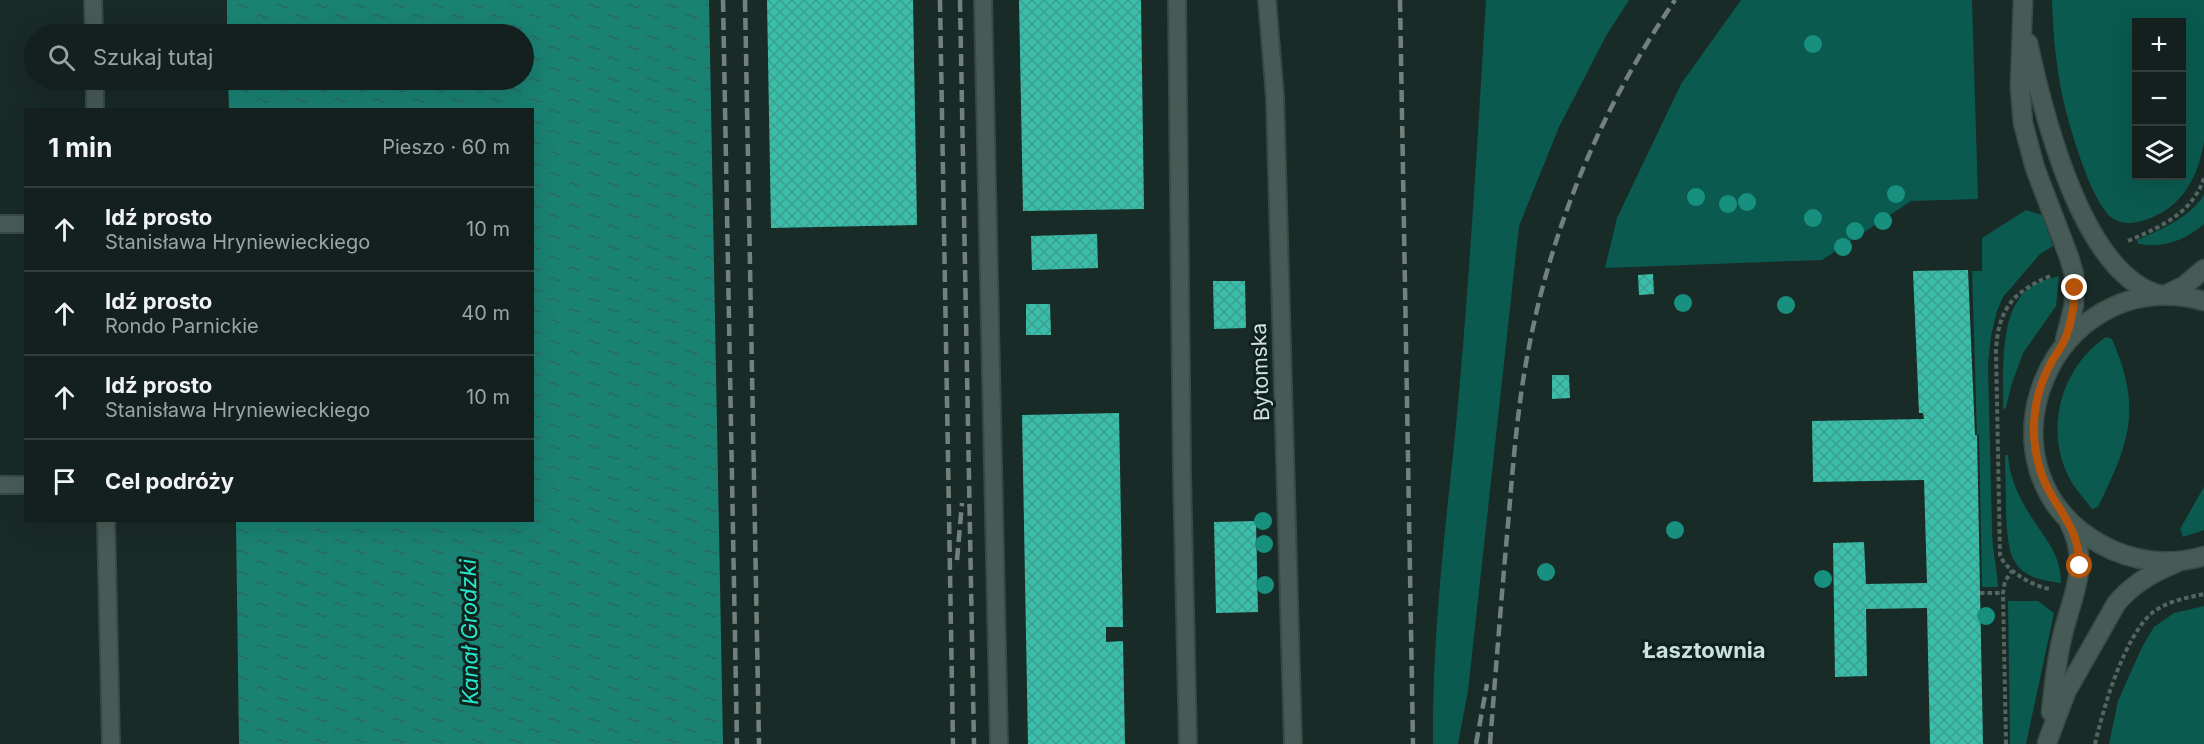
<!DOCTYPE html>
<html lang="pl">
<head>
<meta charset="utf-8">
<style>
  body { margin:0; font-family:Inter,sans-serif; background:#1c2826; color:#f1f3f6 }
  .controls { position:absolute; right:18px; top:18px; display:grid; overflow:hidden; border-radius:0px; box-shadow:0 6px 24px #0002 }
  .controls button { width:54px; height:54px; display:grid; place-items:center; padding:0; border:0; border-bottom:2px solid #323e3b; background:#13201d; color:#f1f3f6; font:30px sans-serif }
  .stop { position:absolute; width:18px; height:18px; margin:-14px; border:4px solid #b45309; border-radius:50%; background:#fff }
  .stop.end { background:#b45309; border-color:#fff; box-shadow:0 2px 6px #0008 }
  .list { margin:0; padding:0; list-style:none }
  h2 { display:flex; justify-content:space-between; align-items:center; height:78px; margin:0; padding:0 24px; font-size:26px }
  h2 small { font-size:20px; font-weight:400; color:#9da3a4 }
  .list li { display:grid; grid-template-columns:39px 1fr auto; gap:18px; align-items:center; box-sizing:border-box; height:84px; padding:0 24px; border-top:2px solid #323e3b }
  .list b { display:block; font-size:22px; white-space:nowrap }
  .list p { margin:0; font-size:20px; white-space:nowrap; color:#9da3a4 }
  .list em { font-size:20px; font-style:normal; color:#9da3a4 }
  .icon { flex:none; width:33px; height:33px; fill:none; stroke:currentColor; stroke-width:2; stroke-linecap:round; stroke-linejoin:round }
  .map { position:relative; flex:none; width:2204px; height:744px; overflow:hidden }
  .search { position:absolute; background:#13201d; box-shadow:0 6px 24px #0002; left:24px; top:24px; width:510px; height:66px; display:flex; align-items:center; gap:15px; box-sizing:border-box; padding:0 21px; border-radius:33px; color:#9da3a4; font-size:22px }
  .panel { position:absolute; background:#13201d; box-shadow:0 6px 24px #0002; left:24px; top:108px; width:510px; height:414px; border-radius:0px }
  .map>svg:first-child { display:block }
</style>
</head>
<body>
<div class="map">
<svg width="2204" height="744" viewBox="0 0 2204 744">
  <defs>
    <pattern id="water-ripples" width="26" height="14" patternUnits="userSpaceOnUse" patternTransform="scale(1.5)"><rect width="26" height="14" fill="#1a8273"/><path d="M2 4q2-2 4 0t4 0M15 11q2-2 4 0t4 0" fill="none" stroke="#29695f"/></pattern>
    <pattern id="building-cross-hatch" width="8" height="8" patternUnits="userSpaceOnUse" patternTransform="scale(1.5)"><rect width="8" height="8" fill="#3bbea9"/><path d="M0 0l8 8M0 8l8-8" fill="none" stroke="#3c9f8f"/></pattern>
  </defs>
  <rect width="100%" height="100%" fill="#192b27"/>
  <!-- green -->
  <path fill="#0a5a4f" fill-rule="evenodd" d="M 1486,0 L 1629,0 L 1606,36 L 1559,127 L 1519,226 L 1468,691 L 1458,744 L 1433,744 C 1432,640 1444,539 1455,436 C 1469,291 1477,145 1486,0 Z
    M 1741,0 L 1972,0 L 1978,199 L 1911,201 L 1822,260 L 1605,268 L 1617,218 L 1681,84 Z
    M 2052,0 L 2204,0 C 2204,32 2204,64 2204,96 C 2204,110 2204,127 2204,141 C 2200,169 2187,199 2161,213 C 2147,220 2130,228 2114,219 C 2092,207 2069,125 2063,99 C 2056,67 2053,33 2052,0 ZM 2136,22 L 2182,22 L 2182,176 L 2136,176 Z
    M 2204,195 L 2204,224 C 2184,241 2164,248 2138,244 L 2137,240 C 2162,229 2189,218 2204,195 Z
    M 2026,210 L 2042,215 L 2053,246 L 2040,254 L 2003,297 L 1997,311 L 1991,336 L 1988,365 L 1992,529 C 1992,549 1997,567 1998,587 L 1982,587 L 1979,435 L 1977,434 L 1972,271 L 1982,271 L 1982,238 Z
    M 2059,276 L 2056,306 L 2023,353 L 2011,386 L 2006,408 L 2003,409 C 2004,373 1998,312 2029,288 C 2037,282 2049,279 2059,276 Z
    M 2106,337 L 2112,339 C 2142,409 2130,441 2098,507 L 2092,509 C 2086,501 2078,492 2072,483 C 2043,434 2059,369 2106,337 Z
    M 2005,455 L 2008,455 C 2009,479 2022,504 2036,524 C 2049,544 2061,557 2061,583 C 2010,578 2008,556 2006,512 C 2006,493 2005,474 2005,455 Z
    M 2204,487 L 2204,530 L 2183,537 L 2180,529 Z
    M 2008,601 L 2038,601 L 2054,613 L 2026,744 L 2010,744 Z
    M 2204,606 L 2204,744 L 2109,744 L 2118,701 L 2142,647 L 2154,627 L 2174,613 Z"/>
  <!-- water -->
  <path fill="url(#water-ripples)" d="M 227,0 L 709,0 L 723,744 L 239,744 L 236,521 L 532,520 L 532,110 L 229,109 L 228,80 L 524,80 L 524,34 L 227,34 Z"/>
  <!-- building -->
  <path fill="url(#building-cross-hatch)" d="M 767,0 L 913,0 L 917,225 L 771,228 Z
    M 1019,0 L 1141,0 L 1144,209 L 1023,211 Z
    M 1097,234 L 1098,268 L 1032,270 L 1031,236 Z
    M 1968,270 L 1975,435 L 1977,435 L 1983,744 L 1930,744 L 1927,608 L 1866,609 L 1867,676 L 1835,677 L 1833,543 L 1864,542 L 1866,584 L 1927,583 L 1924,480 L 1813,482 L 1812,421 L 1924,419 L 1923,413 L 1919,413 L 1913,271 Z
    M 1653,274 L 1654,294 L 1639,295 L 1638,275 Z
    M 1213,281 L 1245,281 L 1246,328 L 1214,329 Z
    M 1026,304 L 1050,304 L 1051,335 L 1026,335 Z
    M 1552,375 L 1569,375 L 1570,398 L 1552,399 Z
    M 1119,413 L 1123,627 L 1106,627 L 1106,642 L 1123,641 L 1125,744 L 1028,744 L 1022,415 Z
    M 1256,521 L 1258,612 L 1216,613 L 1214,522 Z"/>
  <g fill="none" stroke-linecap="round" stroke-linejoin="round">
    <defs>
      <path id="lane" d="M 93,0 L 94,34
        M 983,0 L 999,744
        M 1177,0 L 1182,474 L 1188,744
        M 1267,0 L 1275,97 L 1293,744
        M 95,80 L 95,110
        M 0,224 L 26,224
        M 0,485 L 26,485
        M 106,520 L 111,744"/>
      <path id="street" d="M 2023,0 L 2020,88 L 2023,123 L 2035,168 L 2069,257 L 2074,274 L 2074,305 L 2065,340
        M 2028,43 C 2043,113 2083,277 2161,295
        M 2165,295 L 2184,286 L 2204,269
        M 2204,301 C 2051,260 1965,470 2102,545 C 2133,562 2170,566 2204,556
        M 2051,712 C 2054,687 2056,662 2062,638 C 2072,593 2092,566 2068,520
        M 2047,743 L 2066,692 L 2116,604 C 2132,584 2153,572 2176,563"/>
    </defs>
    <!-- lane casing -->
    <use href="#lane" stroke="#394945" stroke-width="20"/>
    <!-- street casing -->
    <use href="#street" stroke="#394945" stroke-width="21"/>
    <!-- path -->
    <path stroke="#546460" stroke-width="4" stroke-dasharray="4.5 3" stroke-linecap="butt" d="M 2128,241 C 2160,227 2192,214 2204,178
      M 2050,276 C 2013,292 1998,309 1996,351 L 2000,555 C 2005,570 2034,587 2050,589
      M 1980,593 L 2003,593
      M 2006,744 L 2003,593 L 2005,581 L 2012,571
      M 2095,744 C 2103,709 2124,637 2152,613 C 2167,601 2186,598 2204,594"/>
    <!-- lane -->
    <use href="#lane" stroke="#475b56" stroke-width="16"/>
    <!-- street -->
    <use href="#street" stroke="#475b56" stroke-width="18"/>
    <!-- rail -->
    <path stroke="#72817d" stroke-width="4.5" stroke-dasharray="12 6" stroke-linecap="butt" d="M 723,0 L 737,744
      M 745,0 L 759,744
      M 940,0 L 953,744
      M 960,0 L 974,744
      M 1400,0 L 1413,744
      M 957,560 L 962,503
      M 1476,744 L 1487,684
      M 1490,744 C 1496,667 1502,590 1509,513 C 1514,452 1519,392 1532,332 C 1557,213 1606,101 1675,0"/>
  </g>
  <!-- trees -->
  <g fill="#18907f">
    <circle cx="1813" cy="44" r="9"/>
    <circle cx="1896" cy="194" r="9"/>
    <circle cx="1696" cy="197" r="9"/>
    <circle cx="1747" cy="202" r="9"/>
    <circle cx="1728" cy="204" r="9"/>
    <circle cx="1813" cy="218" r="9"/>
    <circle cx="1883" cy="221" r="9"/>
    <circle cx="1855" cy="231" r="9"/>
    <circle cx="1843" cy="247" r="9"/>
    <circle cx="1683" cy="303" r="9"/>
    <circle cx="1786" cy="305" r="9"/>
    <circle cx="1263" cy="521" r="9"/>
    <circle cx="1675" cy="530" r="9"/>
    <circle cx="1264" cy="544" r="9"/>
    <circle cx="1546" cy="572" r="9"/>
    <circle cx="1823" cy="579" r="9"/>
    <circle cx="1265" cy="585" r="9"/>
    <circle cx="1986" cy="616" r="9"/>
  </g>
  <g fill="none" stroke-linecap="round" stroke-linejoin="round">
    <!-- route -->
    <path stroke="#b45309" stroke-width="8" d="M 2075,288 C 2074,306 2072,324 2064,341 C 2061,348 2056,354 2052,361 C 2039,384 2033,409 2034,435 C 2035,456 2041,478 2052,496 C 2068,523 2078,533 2080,566"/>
  </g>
  <g text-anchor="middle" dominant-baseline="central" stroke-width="6" stroke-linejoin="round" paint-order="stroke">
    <!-- street labels -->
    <g font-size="21" fill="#d3dfdc" stroke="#0f221e">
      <text transform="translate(1260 372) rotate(-92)">Bytomska</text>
    </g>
    <!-- water labels -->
    <g font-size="22" font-style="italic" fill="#27e7cc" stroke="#0f221e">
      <text transform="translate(469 632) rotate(-91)">Kanał Grodzki</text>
    </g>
    <!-- neighbourhood labels -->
    <g font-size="22" font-weight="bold" fill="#cbe2dc" stroke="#0f221e">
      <text x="1704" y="650">Łasztownia</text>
    </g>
  </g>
</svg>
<div class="controls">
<button>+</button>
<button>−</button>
<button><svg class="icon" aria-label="layers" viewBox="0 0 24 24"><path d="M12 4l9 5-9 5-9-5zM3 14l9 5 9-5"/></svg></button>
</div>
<div class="stop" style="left:2080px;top:566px"></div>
<div class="stop end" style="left:2075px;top:288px"></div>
<div class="search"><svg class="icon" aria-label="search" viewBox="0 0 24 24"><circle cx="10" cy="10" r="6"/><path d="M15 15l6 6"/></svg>Szukaj tutaj</div>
<section class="panel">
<h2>1 min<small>Pieszo · 60 m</small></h2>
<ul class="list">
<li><svg class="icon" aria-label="ahead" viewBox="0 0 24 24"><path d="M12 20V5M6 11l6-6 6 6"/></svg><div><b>Idź prosto</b><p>Stanisława Hryniewieckiego</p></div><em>10 m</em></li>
<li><svg class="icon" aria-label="ahead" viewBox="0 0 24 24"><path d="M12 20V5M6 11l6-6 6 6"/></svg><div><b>Idź prosto</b><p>Rondo Parnickie</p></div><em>40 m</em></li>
<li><svg class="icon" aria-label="ahead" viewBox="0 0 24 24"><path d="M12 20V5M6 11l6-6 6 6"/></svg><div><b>Idź prosto</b><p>Stanisława Hryniewieckiego</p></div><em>10 m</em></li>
<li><svg class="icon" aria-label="arrive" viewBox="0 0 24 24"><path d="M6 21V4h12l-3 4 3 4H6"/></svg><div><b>Cel podróży</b></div></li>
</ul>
</section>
</div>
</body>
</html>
